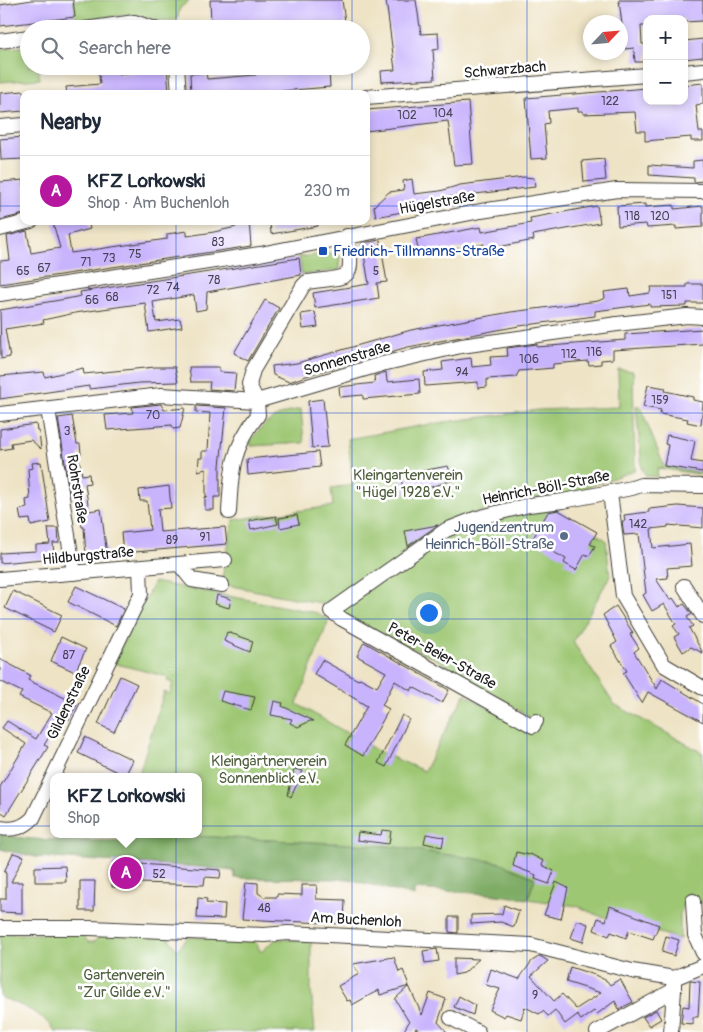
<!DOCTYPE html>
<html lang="en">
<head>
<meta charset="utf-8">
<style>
  body { margin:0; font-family:Pangolin,sans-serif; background:#f6f6f7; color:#1f2937 }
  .controls { position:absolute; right:15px; top:15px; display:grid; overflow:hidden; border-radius:10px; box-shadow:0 2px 8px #0003 }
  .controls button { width:45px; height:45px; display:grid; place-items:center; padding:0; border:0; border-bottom:1px solid #e0e1e3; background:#fff; color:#1f2937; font:25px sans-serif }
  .compass { position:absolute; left:583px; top:15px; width:45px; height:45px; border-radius:50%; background:#fff; box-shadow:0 2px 8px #0003; rotate:64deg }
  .you { position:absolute; left:428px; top:612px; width:18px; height:18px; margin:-12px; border:4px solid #fff; border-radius:50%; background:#1a73e8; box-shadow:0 0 0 8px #1a73e833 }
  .badge { display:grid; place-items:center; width:32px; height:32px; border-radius:50%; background:#b5179e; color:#fff; font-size:16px; font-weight:700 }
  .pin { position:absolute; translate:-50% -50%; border:2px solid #fff; box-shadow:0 1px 5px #0006 }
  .popup { position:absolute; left:50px; top:773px; width:152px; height:65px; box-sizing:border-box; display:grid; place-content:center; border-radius:10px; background:#fff; filter:drop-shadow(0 1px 4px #0005); font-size:16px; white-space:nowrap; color:#747a83 }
  .popup b { font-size:19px; color:#1f2937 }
  .popup::after { content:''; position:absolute; left:50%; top:100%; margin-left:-10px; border:10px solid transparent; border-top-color:#fff }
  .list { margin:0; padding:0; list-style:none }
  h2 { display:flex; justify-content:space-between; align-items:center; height:65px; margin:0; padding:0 20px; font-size:21px }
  h2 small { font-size:16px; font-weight:400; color:#747a83 }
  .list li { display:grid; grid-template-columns:32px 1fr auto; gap:15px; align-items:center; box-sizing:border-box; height:70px; padding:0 20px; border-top:1px solid #e0e1e3 }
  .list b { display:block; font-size:19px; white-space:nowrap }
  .list p { margin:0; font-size:16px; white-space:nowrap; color:#747a83 }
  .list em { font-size:16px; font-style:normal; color:#747a83 }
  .icon { flex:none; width:28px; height:28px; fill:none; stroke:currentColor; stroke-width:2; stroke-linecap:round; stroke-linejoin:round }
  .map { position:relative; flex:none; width:703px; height:1032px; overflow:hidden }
  .search { position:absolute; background:#fff; box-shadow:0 2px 8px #0003; left:20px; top:20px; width:350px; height:55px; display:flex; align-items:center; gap:12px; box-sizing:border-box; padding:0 18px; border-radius:28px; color:#747a83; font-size:19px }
  .panel { position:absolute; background:#fff; box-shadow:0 2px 8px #0003; left:20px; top:90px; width:350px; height:135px; border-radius:10px }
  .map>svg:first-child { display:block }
</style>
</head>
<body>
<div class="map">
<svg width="703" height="1032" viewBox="0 0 703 1032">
  <rect width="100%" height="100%" fill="#fff"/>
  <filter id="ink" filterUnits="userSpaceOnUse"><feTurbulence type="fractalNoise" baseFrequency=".02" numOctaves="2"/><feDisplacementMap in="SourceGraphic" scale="10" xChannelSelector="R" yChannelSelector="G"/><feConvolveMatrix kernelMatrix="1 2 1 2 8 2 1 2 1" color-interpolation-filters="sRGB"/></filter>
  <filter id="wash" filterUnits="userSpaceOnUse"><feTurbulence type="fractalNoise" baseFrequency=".0096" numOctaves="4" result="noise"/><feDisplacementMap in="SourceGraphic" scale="20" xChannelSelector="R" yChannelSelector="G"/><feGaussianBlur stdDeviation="1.12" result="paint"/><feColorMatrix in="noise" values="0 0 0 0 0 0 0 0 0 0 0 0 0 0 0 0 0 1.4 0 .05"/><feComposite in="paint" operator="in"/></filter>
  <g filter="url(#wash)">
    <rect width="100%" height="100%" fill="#eee3c5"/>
    <!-- green -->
    <path fill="#9ec773" stroke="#5d7248" d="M 73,0 L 190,0 L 180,8 L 177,20 L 161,21 L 124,15 L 75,22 Z
      M 29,46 L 29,66 L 38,66 L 40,79 L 0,82 L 0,49 Z
      M 335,253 L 340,256 L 339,270 L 302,275 L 299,257 Z
      M 618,369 L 633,371 L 635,470 L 578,491 L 558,497 L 519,499 L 477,513 L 352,590 L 325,604 L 221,584 L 233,520 L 333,506 L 331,488 L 353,485 L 348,439 L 430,424 L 538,410 L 619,407 Z
      M 636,406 L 640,406 L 664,466 L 703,473 L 703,475 L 658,468 L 657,477 L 646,476 L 642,469 Z
      M 301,409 L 304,443 L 251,446 L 250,441 C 264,422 278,413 301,409 Z
      M 551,506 L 606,540 L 610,576 L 573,642 L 614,704 L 703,753 L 703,905 L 697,897 L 688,893 L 680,914 L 680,939 L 597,915 L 577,906 L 528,899 L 534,878 L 497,862 L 389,846 L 154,834 L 198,834 L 198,777 L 138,777 L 164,692 L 170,694 L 173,683 L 167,681 L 168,677 L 113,663 L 154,582 L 318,613 L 324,618 L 329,619 L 297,704 L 378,751 L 424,771 L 465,694 L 527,732 L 541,724 L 436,659 L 343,616 L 343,607 L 463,526 Z
      M 102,933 L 167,936 L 177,950 L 188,937 L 255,941 L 261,952 L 276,939 L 311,941 L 311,989 L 315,1032 L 55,1032 C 44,1013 19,1004 0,997 L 0,934 L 82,934 L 88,942 L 94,942 Z"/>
    <!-- forest -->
    <path fill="#7eac65" stroke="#4d6440" d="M 0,834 C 41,844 83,838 124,842 L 125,834 L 154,834 L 389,846 L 497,862 L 535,878 L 528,899 L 489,894 L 414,889 L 414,896 L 349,879 L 235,878 L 234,871 L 201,867 L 36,857 L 0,849 Z"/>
    <g id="blocks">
      <!-- building -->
      <path fill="#c8b3fd" d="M 32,0 L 73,0 L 75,17 L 0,26 L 0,5 Z
        M 210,0 L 342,0 L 346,29 L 252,29 L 252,20 L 211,22 Z
        M 386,0 L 416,0 L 421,34 L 438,33 L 439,49 L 433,50 L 435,79 L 382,82 L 381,71 L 395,70 Z
        M 619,0 L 703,0 L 703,21 L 684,22 L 684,19 L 647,19 L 647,26 L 641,26 L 642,44 L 647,44 L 647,62 L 635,62 L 634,48 L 625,49 Z
        M 703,39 L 703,57 L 684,59 L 684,41 Z
        M 98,66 L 119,66 L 119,74 L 143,71 L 142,66 L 167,66 L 169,94 L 67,94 L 66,87 L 100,84 Z
        M 255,66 L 300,66 L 301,73 L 329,71 L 330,87 L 243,94 L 191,94 L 190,74 L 206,72 L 207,79 L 256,75 Z
        M 703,83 L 703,104 L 696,105 L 699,132 L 703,132 L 703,141 L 691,141 L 691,137 L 645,141 L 645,131 L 637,131 L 635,112 L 583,114 L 583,111 L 578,111 L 578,108 L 548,111 L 549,123 L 544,124 L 547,158 L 531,159 L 526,98 L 647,88 L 647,101 L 684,101 L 684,85 Z
        M 24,91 L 24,111 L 0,113 L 0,93 Z
        M 468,102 L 473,164 L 454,165 L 448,121 L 366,131 L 366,110 Z
        M 24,137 L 24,159 L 1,160 L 0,139 Z
        M 604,159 L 606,180 L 584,182 L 582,161 Z
        M 703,160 L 703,181 L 694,182 L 694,178 L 649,175 L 649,165 L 693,168 L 693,161 Z
        M 524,177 L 534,178 L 535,187 L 441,198 L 441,201 L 406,205 L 407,211 L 376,217 L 374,206 L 389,192 L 404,190 L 403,181 L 412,179 L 414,194 L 440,191 L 460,185 Z
        M 24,180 L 24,214 L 0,220 L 0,182 Z
        M 645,204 L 645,207 L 674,205 L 674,209 L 703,206 L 703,227 L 676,229 L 676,226 L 647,228 L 646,224 L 618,226 L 617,206 Z
        M 597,206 L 600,223 L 533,235 L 534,240 L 503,246 L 485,249 L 484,244 L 419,255 L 416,239 L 476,228 L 481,227 L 482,232 L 493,230 L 531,223 L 530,218 L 536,217 Z
        M 60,221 L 88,221 L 90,229 L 68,235 L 71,253 L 167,239 L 167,234 L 187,231 L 187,236 L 214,232 L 236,227 L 236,221 L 249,221 L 251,246 L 0,284 L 0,261 L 10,260 L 7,236 L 27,231 L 31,253 L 60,248 L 53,223 Z
        M 270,221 L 317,221 L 318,226 L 271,234 Z
        M 380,240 L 387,282 L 377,283 L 379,298 L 315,308 L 313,293 L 369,284 L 362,243 Z
        M 299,258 L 301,275 L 207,292 L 206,309 L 196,311 L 194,295 L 153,302 L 156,322 L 180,319 L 182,327 L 149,332 L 145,303 L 75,313 L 43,320 L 44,323 L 5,329 L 10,357 L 1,359 L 0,310 L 66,299 L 81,296 L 80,292 Z
        M 687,284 L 703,284 L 703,303 L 687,303 L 687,306 L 650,307 L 650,304 L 595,311 L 595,316 L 519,326 L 408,347 L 315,373 L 289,382 L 273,375 L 272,366 L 297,363 L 411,330 L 511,312 L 598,301 L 605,298 L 604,292 L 629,289 L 630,296 L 650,293 L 651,287 L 687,287 Z
        M 265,300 L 279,308 L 248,361 L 234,353 Z
        M 315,312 L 318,327 L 303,329 L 301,314 Z
        M 703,329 L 703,344 L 613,350 L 613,359 L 601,360 L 601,364 L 589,365 L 588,361 L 553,364 L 553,368 L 519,371 L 516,377 L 487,379 L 487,387 L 478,388 L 478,382 L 425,386 L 424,372 L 443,370 L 442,362 L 471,358 L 472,367 L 491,365 L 490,357 L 508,356 L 507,348 L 537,344 L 537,347 L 625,340 L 625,334 Z
        M 155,367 L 175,367 L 178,382 L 139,383 L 89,389 L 89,386 L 0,399 L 0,376 L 44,372 L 45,377 L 83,368 L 84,374 Z
        M 189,367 L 219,367 L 219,372 L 236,373 L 234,391 L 209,389 L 210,382 L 191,382 Z
        M 386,372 L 387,382 L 419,379 L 420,394 L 363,399 L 363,395 L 340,397 L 339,387 L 375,383 L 374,376 Z
        M 648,385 L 666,388 L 665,391 L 693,397 L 693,400 L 703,402 L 701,425 L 687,422 L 688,419 L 660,414 L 661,410 L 643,407 Z
        M 323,399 L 328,447 L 312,448 L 308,401 Z
        M 161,404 L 164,410 L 185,408 L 180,428 L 173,429 L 172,425 L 107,430 L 105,415 L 133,413 L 132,407 Z
        M 196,406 L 226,408 L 220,466 L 220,497 L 214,497 L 214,510 L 205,510 L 205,497 L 208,497 L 206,497 L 206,469 L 198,471 L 199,458 L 202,458 L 202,451 L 208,451 L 210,413 L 196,412 Z
        M 72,416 L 77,444 L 80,444 L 81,454 L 78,454 L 82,475 L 89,474 L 90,483 L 85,484 L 89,511 L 101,509 L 107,555 L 86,556 L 84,527 L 82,527 L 78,503 L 75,504 L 73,495 L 70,495 L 58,418 Z
        M 36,424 L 37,431 L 39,432 L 41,449 L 31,440 L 11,443 L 12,448 L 0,450 L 0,429 Z
        M 667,435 L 695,441 L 691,461 L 703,463 L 703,472 L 664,466 L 668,445 L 665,444 Z
        M 318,452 L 320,467 L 248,475 L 247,459 Z
        M 41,462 L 50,522 L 31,526 L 30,519 L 21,520 L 19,510 L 27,508 L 26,500 L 30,499 L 28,469 L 33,468 L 32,463 Z
        M 448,466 L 453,480 L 425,489 L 404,492 L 400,475 Z
        M 169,486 L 171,508 L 158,509 L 160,532 L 225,527 L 227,544 L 123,553 L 121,533 L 150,530 L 147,501 L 140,501 L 139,490 Z
        M 678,506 L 703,508 L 703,528 L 668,525 L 668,527 L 651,529 L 653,548 L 690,544 L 692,566 L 667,568 L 668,578 L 656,579 L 670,600 L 673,598 L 679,607 L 684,604 L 692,614 L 687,617 L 693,626 L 689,628 L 703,653 L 691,647 L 683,652 L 674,637 L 679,634 L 673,626 L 676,624 L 664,604 L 652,611 L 643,595 L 646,593 L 639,534 L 624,535 L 622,521 L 625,521 L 624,515 L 649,512 L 649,509 Z
        M 558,510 L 597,532 L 590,544 L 595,546 L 589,556 L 585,554 L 576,570 L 564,563 L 566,559 L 532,540 L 548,512 Z
        M 297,515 L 299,524 L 280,528 L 279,518 Z
        M 276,516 L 278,524 L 251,530 L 249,521 Z
        M 438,525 L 408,546 L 405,531 Z
        M 48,528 L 58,528 L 59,543 L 53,543 L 54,558 L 0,563 L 0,553 L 36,551 L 36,545 L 50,544 Z
        M 76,586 L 124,609 L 116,626 L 68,602 Z
        M 13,591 L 62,615 L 54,632 L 5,608 Z
        M 217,595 L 231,599 L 229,608 L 215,604 Z
        M 616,606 L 633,633 L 630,634 L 639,648 L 634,652 L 657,689 L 662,679 L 703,704 L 703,722 L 648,692 L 642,703 L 623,673 L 627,671 L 611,646 L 617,642 L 603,615 Z
        M 227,632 L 253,641 L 250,652 L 224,641 Z
        M 61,637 L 86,649 L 75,672 L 51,661 Z
        M 364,642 L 449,690 L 442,703 L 413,687 L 411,691 L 395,681 L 382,705 L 389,709 L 363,756 L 345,745 L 367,706 L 314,674 L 322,660 L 358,680 L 360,678 L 377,687 L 386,672 L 357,656 Z
        M 0,659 L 30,675 L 28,680 L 77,704 L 68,721 L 61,718 L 44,745 L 48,747 L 6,815 L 0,811 L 0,787 L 26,744 L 2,728 L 7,721 L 36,739 L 52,713 L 19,697 L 22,692 L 0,681 Z
        M 120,676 L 137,684 L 114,732 L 98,724 Z
        M 223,691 L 255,697 L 251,710 L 220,701 Z
        M 274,701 L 283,703 L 282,706 L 314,721 L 310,721 L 298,727 L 290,723 L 292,719 L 271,715 Z
        M 402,715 L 409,719 L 386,767 L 378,763 Z
        M 85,737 L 133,760 L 125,776 L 78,753 Z
        M 294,769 L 303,771 L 291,797 L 288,795 Z
        M 382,830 L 391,831 L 389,844 L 357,840 L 358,832 L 381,835 Z
        M 426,834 L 444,837 L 442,847 L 424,843 Z
        M 516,852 L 529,855 L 530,854 L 544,861 L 542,865 L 554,871 L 549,884 L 535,879 L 536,875 L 513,866 Z
        M 13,853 L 24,856 L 11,882 L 22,882 L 22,913 L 0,912 L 0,899 L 6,899 L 6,873 L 4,872 Z
        M 113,862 L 221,870 L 220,878 L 205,877 L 204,885 L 139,883 L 139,888 L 112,887 Z
        M 65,866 L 66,882 L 35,882 L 35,867 Z
        M 80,881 L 95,881 L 94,911 L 80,911 Z
        M 246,882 L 258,883 L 258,893 L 264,897 L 277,897 L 277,894 L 302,895 L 302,885 L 317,885 L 316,899 L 345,900 L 344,924 L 242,919 Z
        M 556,882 L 568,888 L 561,919 L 544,915 Z
        M 198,898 L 207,899 L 206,903 L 225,904 L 224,919 L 197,918 Z
        M 504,905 L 519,911 L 514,927 L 501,922 L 471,924 L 471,915 L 502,914 Z
        M 610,906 L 659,925 L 653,939 L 629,931 L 626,938 L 611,932 L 609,936 L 594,930 L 598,918 L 606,921 Z
        M 449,917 L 458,917 L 458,933 L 449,932 Z
        M 577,920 L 588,924 L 583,942 L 571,938 Z
        M 666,936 L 679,940 L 674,956 L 662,952 Z
        M 437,949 L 439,961 L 425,963 L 423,951 Z
        M 540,956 L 548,961 L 531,976 L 554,1001 L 562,994 L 576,1009 L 601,993 L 566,982 L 570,967 L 595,975 L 607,981 L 610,985 L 620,979 L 633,1002 L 619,1009 L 615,1001 L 597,1014 L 594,1011 L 581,1020 L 577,1015 L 565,1024 L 555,1010 L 548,1016 L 543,1011 L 539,1014 L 525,1007 L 521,1019 L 506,1014 L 504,1017 L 490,1010 L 500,989 L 486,985 L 491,969 L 519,979 L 532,961 Z
        M 394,957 L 399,972 L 403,970 L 409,985 L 407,985 L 409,986 L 422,1015 L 430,993 L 446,999 L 438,1022 L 447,1032 L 422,1032 L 416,1028 L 413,1032 L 403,1032 L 409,1022 L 395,999 L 409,986 L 380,995 L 379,990 L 352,1005 L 350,1000 L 347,1001 L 338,986 L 359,974 L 353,964 Z
        M 454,958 L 479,959 L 464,973 L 454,975 Z
        M 690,981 L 700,982 L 698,1017 L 693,1017 L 693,1024 L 681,1023 L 683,1006 L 689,1007 Z
        M 459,996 L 475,1005 L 473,1015 L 454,1007 Z
        M 656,1010 L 661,1019 L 649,1026 L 643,1017 Z"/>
    </g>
  </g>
  <g filter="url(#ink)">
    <use href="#blocks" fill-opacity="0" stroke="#3c3a35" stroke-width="1"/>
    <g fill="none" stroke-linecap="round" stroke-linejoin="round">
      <defs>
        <path id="minor" d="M 85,29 L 135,22 L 155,29
          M 0,41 L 29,37
          M 177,66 L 179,94
          M 684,72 L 703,70
          M 366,97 L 647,75
          M 0,127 L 24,125
          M 0,229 L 31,221
          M 0,294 L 260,254 L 481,211 L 617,190 L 703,191
          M 48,409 L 74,573
          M 0,414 L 161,395 L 257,401 L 382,364 L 461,346 L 617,324 L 687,316 L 703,317
          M 610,493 L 623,596 L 664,665 L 703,688
          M 229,512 C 231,471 232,448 258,415 L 257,401 L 249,385 L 253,370 L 303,286 L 307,282 C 350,276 355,283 347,236
          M 179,564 L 192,580 L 222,585
          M 0,579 L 225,560
          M 684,586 L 703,616
          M 536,721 L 533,726 L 342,619 L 331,611 L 446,530 L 477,518 L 529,505 L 563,501 L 632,488 L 641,485 L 703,486
          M 0,828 C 14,830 23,828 33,818 L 141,594 L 140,568
          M 693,901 L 695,935 L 703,953
          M 0,928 L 90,928 L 264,935 L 288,933 L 531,945 L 632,971 L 674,978 L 703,966
          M 451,1018 L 478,1032
          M 597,1032 L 674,990 L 674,978
          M 671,1032 L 674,990"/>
      </defs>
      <!-- minor casing -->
      <use href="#minor" stroke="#3c3a35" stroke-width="16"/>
      <!-- minor -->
      <use href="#minor" stroke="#fff" stroke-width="14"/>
    </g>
  </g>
  <!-- grid -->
  <path fill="none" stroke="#1d4ed8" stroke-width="1" stroke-opacity="0.55" d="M 176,0 L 176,29M 352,0 L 352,29M 527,0 L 527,1032M 176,66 L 176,94M 352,66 L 352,94M 0,206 L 24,206M 366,206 L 703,206M 176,221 L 176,1032M 352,221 L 352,1032M 0,413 L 703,413M 0,619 L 703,619M 0,826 L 703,826"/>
  <!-- markers -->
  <rect fill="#1a4fb4" stroke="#fff" stroke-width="2" x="318" y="246" width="10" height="10" rx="2.5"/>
  <circle fill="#5c6f8a" stroke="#fff" stroke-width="2" cx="564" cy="536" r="5"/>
  <g text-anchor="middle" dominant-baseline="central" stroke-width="5" stroke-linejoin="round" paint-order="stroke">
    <!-- number labels -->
    <g font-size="12" fill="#474254">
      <text x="610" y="101">122</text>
      <text x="443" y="113">104</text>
      <text x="407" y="115">102</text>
      <text x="632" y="216">118</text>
      <text x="660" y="216">120</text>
      <text x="218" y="242">83</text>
      <text x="135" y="254">75</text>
      <text x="109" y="258">73</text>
      <text x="86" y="262">71</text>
      <text x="44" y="268">67</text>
      <text x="23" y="271">65</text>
      <text x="376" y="271">5</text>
      <text x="214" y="280">78</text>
      <text x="173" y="287">74</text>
      <text x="153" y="290">72</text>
      <text x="669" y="295">151</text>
      <text x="112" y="297">68</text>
      <text x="92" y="300">66</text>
      <text x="594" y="352">116</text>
      <text x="569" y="354">112</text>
      <text x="529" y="359">106</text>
      <text x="462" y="372">94</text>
      <text x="660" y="400">159</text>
      <text x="153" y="415">70</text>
      <text x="67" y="431">3</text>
      <text x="638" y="524">142</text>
      <text x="205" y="537">91</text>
      <text x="172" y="540">89</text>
      <text x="69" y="655">87</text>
      <text x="159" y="874">52</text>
      <text x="264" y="908">48</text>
      <text x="535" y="995">9</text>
    </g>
    <!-- street labels -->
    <g font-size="15" fill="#1c1c1c" stroke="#fff">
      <text transform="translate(505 70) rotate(-5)">Schwarzbach</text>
      <text transform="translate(437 203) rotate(-10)">Hügelstraße</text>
      <text transform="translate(347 359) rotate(-16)">Sonnenstraße</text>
      <text transform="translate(546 488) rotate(-11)">Heinrich-Böll-Straße</text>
      <text transform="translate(77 489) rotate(81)">Rohrstraße</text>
      <text transform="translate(88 556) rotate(-5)">Hildburgstraße</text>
      <text transform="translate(442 656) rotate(29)">Peter-Beier-Straße</text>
      <text transform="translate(69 703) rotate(-64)">Gildenstraße</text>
      <text transform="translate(356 920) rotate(3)">Am Buchenloh</text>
    </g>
    <!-- transit labels -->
    <g font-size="15" fill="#164399" stroke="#fff" text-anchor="start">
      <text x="333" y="251">Friedrich-Tillmanns-Straße</text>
    </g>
    <!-- park labels -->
    <g font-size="15" fill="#50603f" stroke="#fff">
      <text x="408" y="475">Kleingartenverein<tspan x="408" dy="17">"Hügel 1928 e.V."</tspan></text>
      <text x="269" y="761">Kleingärtnerverein<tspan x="269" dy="17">Sonnenblick e.V.</tspan></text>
      <text x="124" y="975">Gartenverein<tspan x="124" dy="17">"Zur Gilde e.V."</tspan></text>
    </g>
    <!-- service labels -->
    <g font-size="15" fill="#4e5e75" stroke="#fff" text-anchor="end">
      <text x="554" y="527">Jugendzentrum<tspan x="554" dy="17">Heinrich-Böll-Straße</tspan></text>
    </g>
  </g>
</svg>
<div class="controls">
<button>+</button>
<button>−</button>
</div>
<svg class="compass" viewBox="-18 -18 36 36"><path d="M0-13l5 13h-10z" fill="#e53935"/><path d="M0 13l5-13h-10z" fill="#747a83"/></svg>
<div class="you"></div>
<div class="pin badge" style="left:126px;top:873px">A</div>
<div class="popup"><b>KFZ Lorkowski</b>Shop</div>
<div class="search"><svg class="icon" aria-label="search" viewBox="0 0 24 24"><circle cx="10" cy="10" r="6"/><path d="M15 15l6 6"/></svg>Search here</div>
<section class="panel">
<h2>Nearby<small></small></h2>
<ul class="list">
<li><span class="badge">A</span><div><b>KFZ Lorkowski</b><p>Shop · Am Buchenloh</p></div><em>230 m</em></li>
</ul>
</section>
</div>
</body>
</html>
